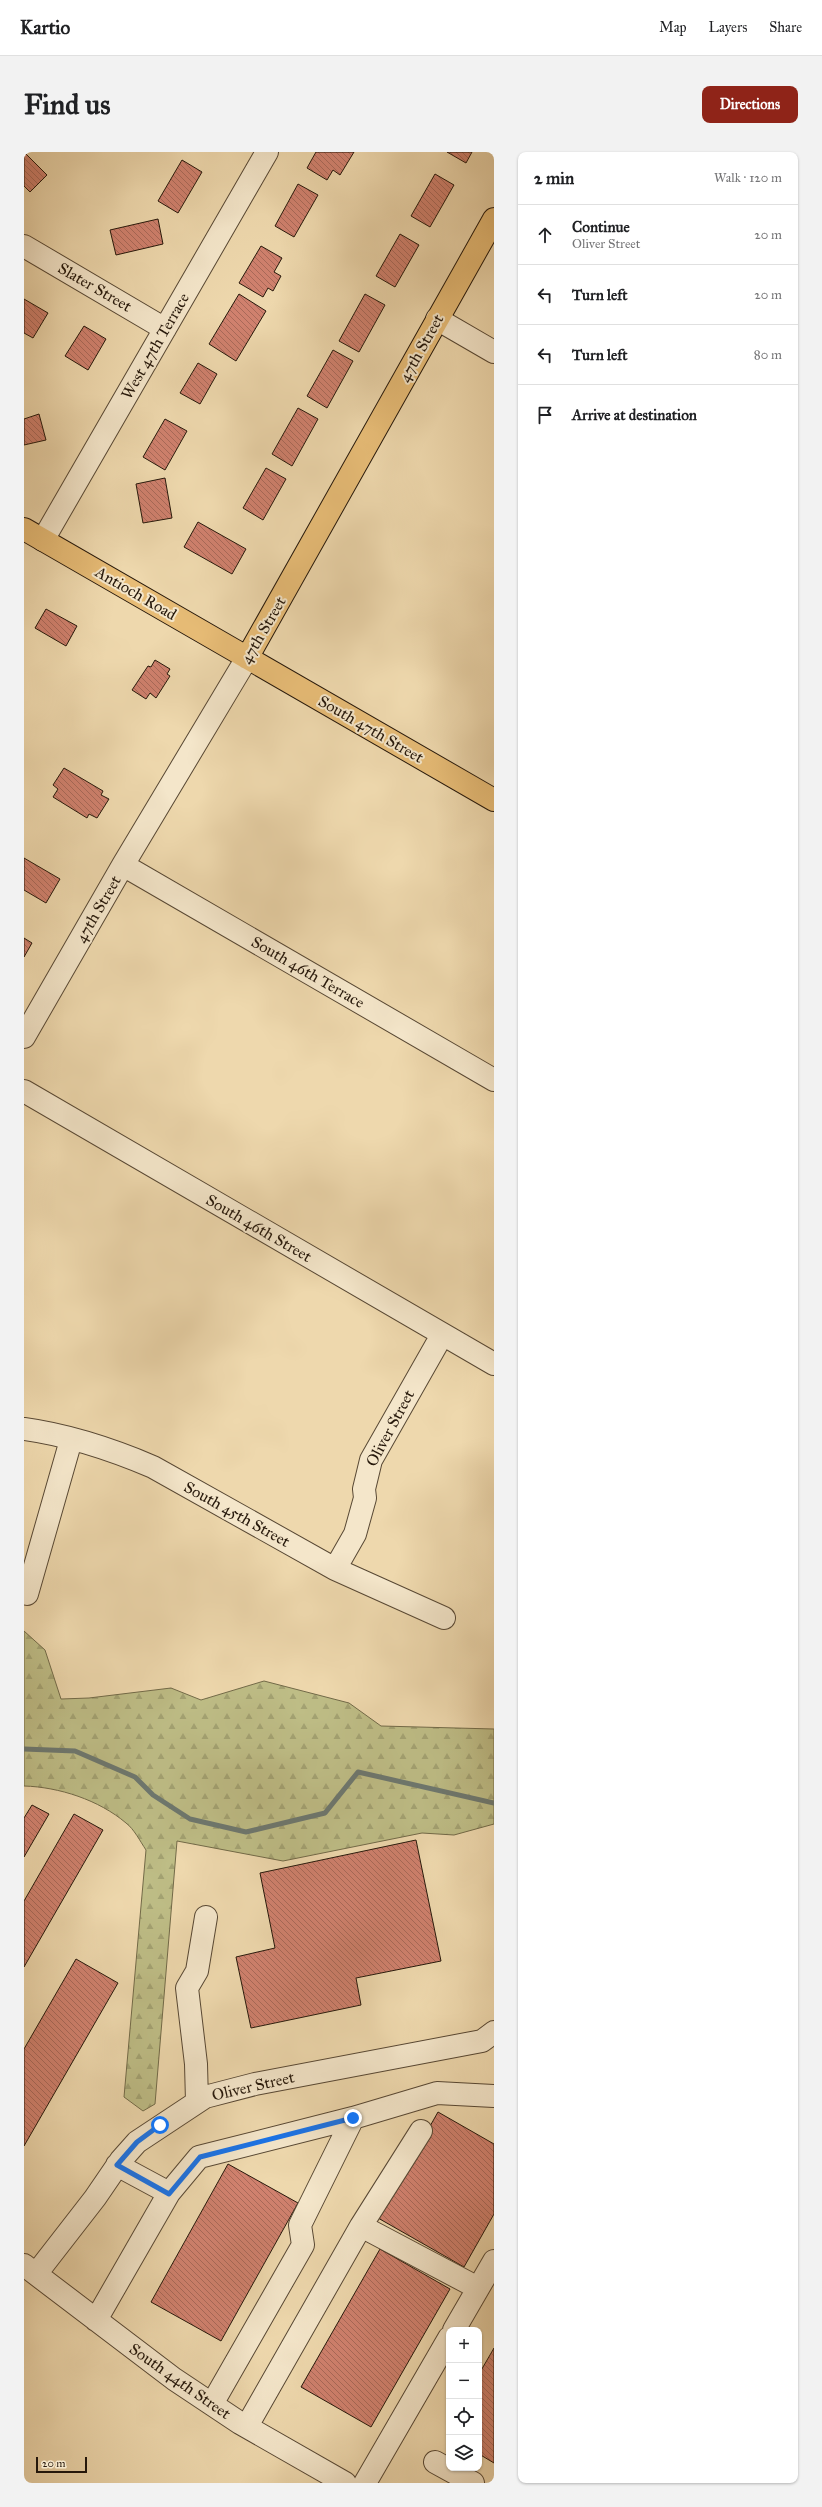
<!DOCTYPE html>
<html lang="en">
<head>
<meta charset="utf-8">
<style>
  body { margin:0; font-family:"IM FELL Great Primer",serif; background:#f2f2f2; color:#202124 }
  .controls { position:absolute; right:12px; bottom:12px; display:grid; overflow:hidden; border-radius:8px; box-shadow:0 1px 3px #0004 }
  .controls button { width:36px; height:36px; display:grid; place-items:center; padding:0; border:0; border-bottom:1px solid #e0e0e0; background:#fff; color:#202124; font:20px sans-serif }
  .scale { position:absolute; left:12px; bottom:10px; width:51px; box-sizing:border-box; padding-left:4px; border:2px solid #26180b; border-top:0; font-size:11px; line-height:14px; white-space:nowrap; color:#26180b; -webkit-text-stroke:3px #f4e6ca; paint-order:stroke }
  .stop { position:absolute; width:12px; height:12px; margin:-9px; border:3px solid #1a73e8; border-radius:50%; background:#fff }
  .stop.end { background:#1a73e8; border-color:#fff; box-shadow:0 1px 4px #0008 }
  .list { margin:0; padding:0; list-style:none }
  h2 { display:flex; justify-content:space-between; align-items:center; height:52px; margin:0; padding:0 16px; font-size:17px }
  h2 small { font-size:13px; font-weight:400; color:#757577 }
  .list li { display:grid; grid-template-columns:26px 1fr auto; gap:12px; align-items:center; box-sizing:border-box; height:60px; padding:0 16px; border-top:1px solid #e0e0e0 }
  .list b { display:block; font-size:15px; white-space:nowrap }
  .list p { margin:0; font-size:13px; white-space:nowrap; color:#757577 }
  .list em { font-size:13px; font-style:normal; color:#757577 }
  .icon { flex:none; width:22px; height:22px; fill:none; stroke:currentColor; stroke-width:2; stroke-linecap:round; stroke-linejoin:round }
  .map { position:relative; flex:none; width:470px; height:2331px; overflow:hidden; border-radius:8px }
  header { display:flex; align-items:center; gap:24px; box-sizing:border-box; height:56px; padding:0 20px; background:#fff; border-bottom:1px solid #e0e0e0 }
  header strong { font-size:19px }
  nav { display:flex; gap:22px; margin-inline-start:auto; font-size:14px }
  .intro { display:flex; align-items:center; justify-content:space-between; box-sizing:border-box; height:96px; padding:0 24px }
  h1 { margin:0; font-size:28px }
  .button { padding:10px 18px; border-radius:8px; background:#8f2418; color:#fff; font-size:14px; font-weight:700 }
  main { display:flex; gap:24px; padding:0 24px }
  aside { flex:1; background:#fff; border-radius:8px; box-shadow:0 1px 3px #0004 }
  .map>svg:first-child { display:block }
</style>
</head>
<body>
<header>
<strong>Kartio</strong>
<nav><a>Map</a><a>Layers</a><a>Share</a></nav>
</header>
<div class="intro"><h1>Find us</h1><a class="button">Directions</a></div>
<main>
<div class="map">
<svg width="470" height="2331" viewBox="0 0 470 2331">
  <defs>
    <pattern id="forest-firs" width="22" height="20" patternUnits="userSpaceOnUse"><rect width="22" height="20" fill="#bebd86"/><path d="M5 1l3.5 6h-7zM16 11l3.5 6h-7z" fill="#a3a272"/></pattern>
    <pattern id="building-back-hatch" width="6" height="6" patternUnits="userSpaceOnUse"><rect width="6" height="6" fill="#d0816e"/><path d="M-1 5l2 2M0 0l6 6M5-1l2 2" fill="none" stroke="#a96959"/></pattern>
  </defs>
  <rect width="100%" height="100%" fill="#eed8ad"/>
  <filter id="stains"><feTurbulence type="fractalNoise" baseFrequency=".005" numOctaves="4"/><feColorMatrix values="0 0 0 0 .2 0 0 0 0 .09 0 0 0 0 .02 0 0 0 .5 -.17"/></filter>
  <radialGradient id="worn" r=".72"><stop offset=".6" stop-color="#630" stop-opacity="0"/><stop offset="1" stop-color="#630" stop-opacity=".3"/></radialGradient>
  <!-- forest -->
  <path fill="url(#forest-firs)" stroke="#726a48" d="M 0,1479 L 21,1498 L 37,1547 L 65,1546 L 147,1536 L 177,1548 L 240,1529 L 325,1551 L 357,1574 L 470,1577 L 470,1672 L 430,1683 L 398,1681 L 259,1709 L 153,1689 L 131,1952 L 119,1959 L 100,1945 L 122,1698 C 116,1689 110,1677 102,1671 C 75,1648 35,1635 0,1634 Z"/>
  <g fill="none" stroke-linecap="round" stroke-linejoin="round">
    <!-- stream -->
    <path stroke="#6d7870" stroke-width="5" d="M 0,1597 L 51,1599 L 111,1625 L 129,1643 L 166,1667 L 222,1680 L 301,1661 L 334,1620 L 470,1651"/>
  </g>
  <!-- building -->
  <path fill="url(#building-back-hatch)" stroke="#26180b" d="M 0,0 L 23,23 L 6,40 L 0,34 Z
    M 292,0 L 330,0 L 316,23 L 309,18 L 303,28 L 283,16 Z
    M 423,0 L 448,0 L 442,11 Z
    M 158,8 L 178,20 L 154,61 L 134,49 Z
    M 411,22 L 430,33 L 406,75 L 387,64 Z
    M 274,32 L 294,43 L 270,85 L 251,74 Z
    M 134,67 L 139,92 L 92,103 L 86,78 Z
    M 376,82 L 395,93 L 371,135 L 352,124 Z
    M 237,94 L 258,106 L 250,120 L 257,124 L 249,139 L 244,136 L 239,145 L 215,131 Z
    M 215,142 L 242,159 L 212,209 L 185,192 Z
    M 341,142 L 361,153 L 335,200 L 315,189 Z
    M 0,147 L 24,161 L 9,186 L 0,181 Z
    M 60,174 L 82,187 L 64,218 L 41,204 Z
    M 309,198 L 329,209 L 303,256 L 283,244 Z
    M 174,211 L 193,222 L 176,252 L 156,241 Z
    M 274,256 L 294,267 L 268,314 L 248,302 Z
    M 15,262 L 22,288 L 0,293 L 0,267 Z
    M 141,267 L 163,279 L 141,318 L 119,305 Z
    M 242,316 L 262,327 L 239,368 L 219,356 Z
    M 141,326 L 148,366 L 119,371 L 112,332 Z
    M 174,370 L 222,397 L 208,422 L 160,395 Z
    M 22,457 L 53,474 L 42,494 L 11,476 Z
    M 131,508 L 146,517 L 143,522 L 146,524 L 132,546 L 126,541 L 122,547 L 108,538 L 124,514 L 127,515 Z
    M 40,616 L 79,639 L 77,643 L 85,647 L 73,666 L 65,662 L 63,666 L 29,645 L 34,637 L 29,633 Z
    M 0,706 L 36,727 L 22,751 L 0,738 Z
    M 0,786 L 8,791 L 0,805 Z
    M 8,1653 L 25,1662 L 0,1705 L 0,1666 Z
    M 50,1662 L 79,1678 L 0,1815 L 0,1749 Z
    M 392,1688 L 417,1809 L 332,1826 L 337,1853 L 227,1876 L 212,1805 L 251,1796 L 236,1721 Z
    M 52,1807 L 94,1831 L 0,1994 L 0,1897 Z
    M 414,1960 L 470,1992 L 470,2062 L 440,2115 L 354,2066 Z
    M 204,2012 L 274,2051 L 197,2189 L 127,2150 Z
    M 356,2097 L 426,2137 L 347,2275 L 277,2235 Z
    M 470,2196 L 470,2311 L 455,2302 L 455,2222 Z"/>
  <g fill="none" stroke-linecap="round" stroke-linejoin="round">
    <defs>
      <path id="minor" d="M 0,94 L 141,177
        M 413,167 L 470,200
        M 19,388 L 243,0
        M 99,713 L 470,928
        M 0,885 L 99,713 L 223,506
        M 0,939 L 470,1212
        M 0,1277 C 44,1283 89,1298 129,1315 L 311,1417 L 420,1466
        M 311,1417 L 331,1382 L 341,1346 L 340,1337 L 347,1308 L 418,1183
        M 3,1442 L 47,1288
        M 173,1950 L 172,1912 L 163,1836 L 173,1819 L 182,1765
        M 93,2013 L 145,2041 L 175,2005 L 329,1966 L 413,1941 L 470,1944
        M 337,2074 L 397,1979
        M 0,2113 L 150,2227 L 216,2271 L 321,2331
        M 12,2122 L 71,2046 L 97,2008 L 113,1990 L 181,1945 L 231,1932 L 458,1889 L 470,1880
        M 72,2168 L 145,2041
        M 430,2178 L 470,2109
        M 188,2252 L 279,2093 L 276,2073 L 329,1966
        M 223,2274 L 337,2074 L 454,2136
        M 411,2310 L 449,2331
        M 341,2331 L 425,2186"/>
      <path id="major" d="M 0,377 L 470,648
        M 223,506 L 470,67"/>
    </defs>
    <!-- minor casing -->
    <use href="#minor" stroke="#584834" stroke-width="24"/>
    <!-- major casing -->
    <use href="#major" stroke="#26180b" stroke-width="24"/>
    <!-- minor -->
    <use href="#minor" stroke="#f4e6ca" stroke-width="22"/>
    <!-- major -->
    <use href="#major" stroke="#e7bc76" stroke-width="22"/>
  </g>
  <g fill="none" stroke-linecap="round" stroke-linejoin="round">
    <!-- route -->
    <path stroke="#1a73e8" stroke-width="5" d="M 136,1973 L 113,1990 L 93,2013 L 145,2042 L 176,2005 L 329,1966"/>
  </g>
  <g text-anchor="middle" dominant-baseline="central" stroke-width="4" stroke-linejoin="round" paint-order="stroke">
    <!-- street labels -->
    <g font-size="16" fill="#26180b" stroke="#f4e6ca">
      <text transform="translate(71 135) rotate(30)">Slater Street</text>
      <text transform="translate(131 194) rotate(-60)">West 47th Terrace</text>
      <text transform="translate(397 196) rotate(-61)">47th Street</text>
      <text transform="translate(112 441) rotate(30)">Antioch Road</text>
      <text transform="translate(239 478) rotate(-60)">47th Street</text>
      <text transform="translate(347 577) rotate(30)">South 47th Street</text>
      <text transform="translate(74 757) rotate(-60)">47th Street</text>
      <text transform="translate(284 820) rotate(30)">South 46th Terrace</text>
      <text transform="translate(235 1076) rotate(30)">South 46th Street</text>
      <text transform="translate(366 1276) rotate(-62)">Oliver Street</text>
      <text transform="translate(213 1362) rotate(29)">South 45th Street</text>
      <text transform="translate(229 1934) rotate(-13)">Oliver Street</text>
      <text transform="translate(156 2229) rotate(35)">South 44th Street</text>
    </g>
  </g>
  <rect width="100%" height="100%" filter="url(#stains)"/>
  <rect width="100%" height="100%" fill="url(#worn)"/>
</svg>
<div class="controls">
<button>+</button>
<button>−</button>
<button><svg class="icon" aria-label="locate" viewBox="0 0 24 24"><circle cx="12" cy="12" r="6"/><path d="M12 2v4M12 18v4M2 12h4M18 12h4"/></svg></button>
<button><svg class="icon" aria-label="layers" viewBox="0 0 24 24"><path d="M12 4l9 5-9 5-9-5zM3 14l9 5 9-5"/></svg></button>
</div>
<div class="scale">20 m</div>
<div class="stop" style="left:136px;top:1973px"></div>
<div class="stop end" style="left:329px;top:1966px"></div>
</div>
<aside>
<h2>2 min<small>Walk · 120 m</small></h2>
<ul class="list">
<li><svg class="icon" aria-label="ahead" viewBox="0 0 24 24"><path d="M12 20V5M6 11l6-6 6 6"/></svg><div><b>Continue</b><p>Oliver Street</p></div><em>20 m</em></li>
<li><svg class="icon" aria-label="left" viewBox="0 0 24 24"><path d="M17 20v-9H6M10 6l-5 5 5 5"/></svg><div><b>Turn left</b></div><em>20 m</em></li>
<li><svg class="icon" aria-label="left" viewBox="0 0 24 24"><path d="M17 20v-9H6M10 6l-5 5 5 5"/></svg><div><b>Turn left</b></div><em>80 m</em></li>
<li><svg class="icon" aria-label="arrive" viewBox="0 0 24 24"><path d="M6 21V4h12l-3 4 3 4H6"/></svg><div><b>Arrive at destination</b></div></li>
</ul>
</aside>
</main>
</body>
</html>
